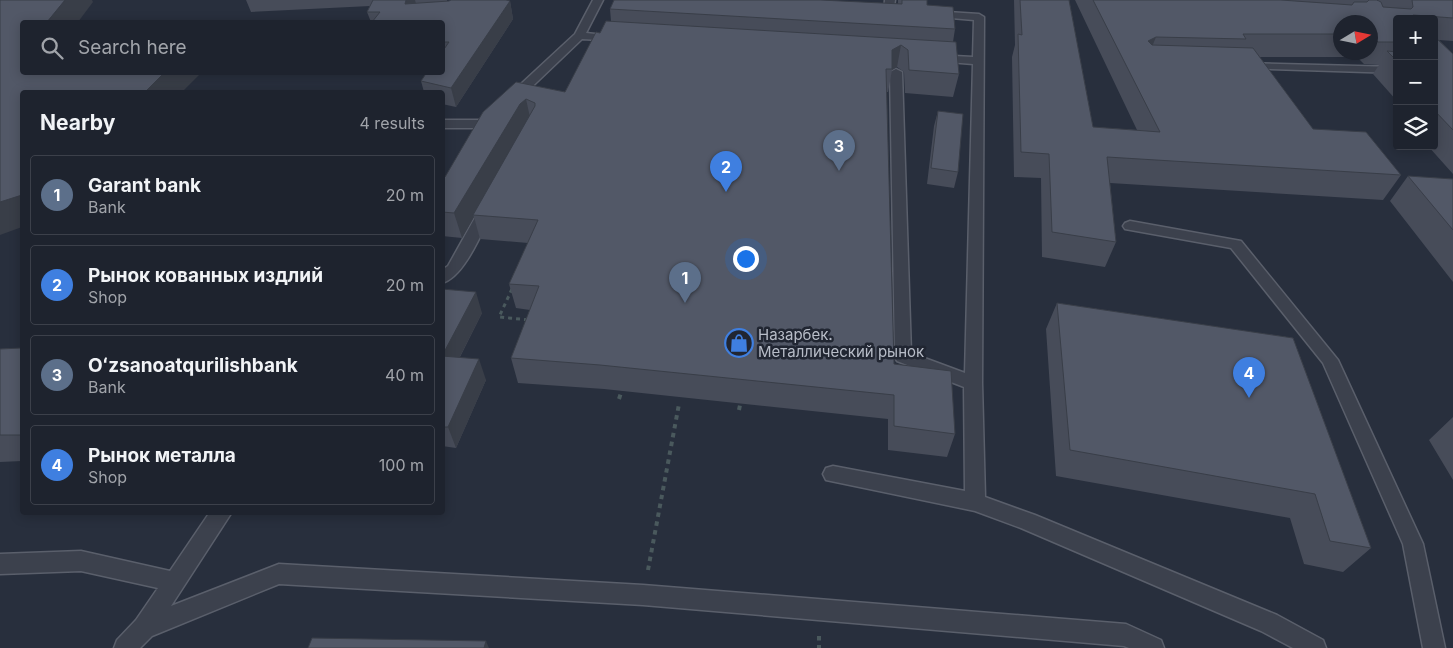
<!DOCTYPE html>
<html lang="en">
<head>
<meta charset="utf-8">
<style>
  body { margin:0; font-family:Inter,sans-serif; background:#2b2f3a; color:#f1f3f6 }
  .controls { position:absolute; right:15px; top:15px; display:grid; overflow:hidden; border-radius:5px; box-shadow:0 2px 12px #0003 }
  .controls button { width:45px; height:45px; display:grid; place-items:center; padding:0; border:0; border-bottom:1px solid #3c404a; background:#1e232e; color:#f1f3f6; font:25px sans-serif }
  .compass { position:absolute; left:1333px; top:15px; width:45px; height:45px; border-radius:50%; background:#1e232e; box-shadow:0 2px 12px #0003; rotate:80deg }
  .you { position:absolute; left:745px; top:258px; width:18px; height:18px; margin:-12px; border:4px solid #fff; border-radius:50%; background:#1a73e8; box-shadow:0 0 0 8px #1a73e833 }
  .badge { display:grid; place-items:center; width:32px; height:32px; border-radius:50%; background:#9ab2eb; color:#fff; font-size:16px; font-weight:700 }
  .pin { position:absolute; translate:-50% -41px; filter:drop-shadow(0 1px 2px #0008) }
  .pin::after { content:''; position:absolute; top:26px; width:18px; height:15px; background:inherit; clip-path:polygon(0 0,100% 0,50% 100%) }
  .list { margin:0; padding:0; list-style:none }
  h2 { display:flex; justify-content:space-between; align-items:center; height:65px; margin:0; padding:0 20px; font-size:21px }
  h2 small { font-size:16px; font-weight:400; color:#a1a4aa }
  .list li { display:grid; grid-template-columns:32px 1fr auto; gap:15px; align-items:center; box-sizing:border-box; height:80px; margin:0 10px 10px; padding:0 10px; border:1px solid #3c404a; border-radius:5px }
  .list b { display:block; font-size:19px; white-space:nowrap }
  .list p { margin:0; font-size:16px; white-space:nowrap; color:#a1a4aa }
  .list em { font-size:16px; font-style:normal; color:#a1a4aa }
  .icon { flex:none; width:28px; height:28px; fill:none; stroke:currentColor; stroke-width:2; stroke-linecap:round; stroke-linejoin:round }
  .map { position:relative; flex:none; width:1453px; height:648px; overflow:hidden }
  .search { position:absolute; background:#1e232e; box-shadow:0 2px 12px #0003; left:20px; top:20px; width:425px; height:55px; display:flex; align-items:center; gap:12px; box-sizing:border-box; padding:0 18px; border-radius:5px; color:#a1a4aa; font-size:19px }
  .panel { position:absolute; background:#1e232e; box-shadow:0 2px 12px #0003; left:20px; top:90px; width:425px; height:425px; border-radius:5px }
  .map>svg:first-child { display:block }
</style>
</head>
<body>
<div class="map">
<svg width="1453" height="648" viewBox="0 0 1453 648">
  <rect width="100%" height="100%" fill="#282f3d"/>
  <g fill="none" stroke-linecap="round" stroke-linejoin="round">
    <defs>
      <path id="service" d="M 593,0 L 603,0 L 586,33 L 614,36 L 618,37 L 619,39 L 618,41 L 582,39 L 516,102 L 508,102 L 506,99 L 508,96 L 575,34 Z
        M 885,0 L 895,0 L 893,13 L 885,13 L 884,11 Z
        M 932,11 L 979,14 L 984,17 L 982,383 L 985,497 L 1035,515 L 1277,615 L 1323,640 L 1326,648 L 1293,648 L 1261,631 L 1021,528 L 975,511 L 826,480 L 823,474 L 826,468 L 833,466 L 965,491 L 964,387 L 897,361 L 895,357 L 890,72 L 896,69 L 902,72 L 911,353 L 965,373 L 973,64 L 936,61 L 930,58 L 936,55 L 973,57 L 974,20 L 928,16 L 927,14 Z
        M 1245,63 L 1397,67 L 1397,73 L 1241,68 L 1239,66 Z
        M 442,120 L 484,120 L 490,124 L 484,128 L 442,128 Z
        M 487,204 L 492,205 L 494,208 C 483,229 465,277 442,283 L 442,270 L 448,266 L 482,205 Z
        M 1130,221 L 1241,241 L 1338,360 L 1423,544 L 1445,648 L 1423,648 L 1403,544 L 1323,363 L 1231,248 L 1125,229 L 1123,226 L 1125,223 Z
        M 210,512 L 232,512 L 171,606 L 279,564 L 643,585 L 1126,624 L 1161,640 L 1164,648 L 1129,648 L 1124,646 L 643,605 L 279,584 L 152,636 L 140,648 L 114,648 L 117,640 L 136,620 L 158,588 L 81,571 L 0,574 L 0,554 L 81,551 L 170,571 Z"/>
    </defs>
    <!-- service casing -->
    <use href="#service" stroke="#5a5f6b" stroke-width="3"/>
    <!-- path-far1 -->
    <path stroke="#4a595d" stroke-width="3" stroke-dasharray="4 4" stroke-linecap="butt" d="M 512,289 L 499,317 L 530,320"/>
    <!-- path -->
    <path stroke="#4a595d" stroke-width="4" stroke-dasharray="4.5 4.5" stroke-linecap="butt" d="M 619,399 L 623,387
      M 739,410 L 741,400
      M 648,570 L 679,404
      M 819,636 L 819,648"/>
    <!-- service -->
    <use href="#service" fill="#3c414d" fill-rule="evenodd"/>
  </g>
  <!-- wall -->
  <path fill="#474c59" fill-rule="evenodd" d="M 246,0 L 447,0 L 447,1 L 510,1 L 513,19 L 456,107 L 442,104 L 442,92 L 424,92 L 421,81 L 442,72 L 442,22 L 371,22 L 367,12 L 370,6 L 251,12 Z
    M 898,0 L 927,0 L 927,5 L 955,29 L 953,42 L 959,74 L 953,97 L 905,93 L 904,72 L 897,67 L 892,70 L 888,92 L 886,92 L 894,364 L 955,434 L 947,457 L 888,450 L 888,419 L 604,389 L 518,383 L 511,358 L 530,310 L 516,308 L 509,284 L 528,243 L 480,239 L 474,217 L 462,238 L 442,236 L 442,176 L 445,177 L 516,82 L 565,92 L 600,33 L 611,21 L 610,9 L 898,4 Z
    M 1014,0 L 1069,0 L 1093,127 L 1137,130 L 1075,0 L 1453,0 L 1453,41 L 1439,40 L 1453,54 L 1453,174 L 1428,146 L 1434,146 L 1434,19 L 1397,19 L 1397,101 L 1373,74 L 1379,65 L 1364,64 L 1357,57 L 1259,57 L 1313,129 L 1401,175 L 1383,200 L 1110,183 L 1116,242 L 1105,267 L 1042,257 L 1041,178 L 1014,177 L 1012,57 L 1015,45 ZM 1340,22 L 1370,22 L 1370,52 L 1340,52 Z
    M 938,111 L 958,172 L 954,188 L 927,184 L 934,126 Z
    M 1408,176 L 1453,179 L 1453,282 L 1390,201 Z
    M 442,289 L 482,313 L 460,357 L 486,380 L 456,448 L 442,446 Z
    M 1057,303 L 1293,338 L 1371,548 L 1343,572 L 1304,564 L 1290,518 L 1056,476 L 1046,329 Z
    M 22,348 L 22,461 L 0,462 L 0,349 Z
    M 1453,417 L 1453,480 L 1429,440 Z"/>
  <!-- shaded-wall -->
  <path fill="#393e48" d="M 65,0 L 92,0 L 93,2 L 78,22 L 47,22 Z
    M 406,0 L 415,0 L 416,4 L 405,4 Z
    M 510,1 L 513,19 L 456,107 L 451,88 Z
    M 1156,37 L 1147,59 L 1148,41 Z
    M 901,45 L 897,67 L 892,70 L 892,50 Z
    M 165,72 L 202,72 L 182,92 L 145,92 Z
    M 526,99 L 531,122 L 473,215 L 474,217 L 462,238 L 454,213 L 520,104 Z
    M 22,195 L 22,227 L 0,235 L 0,202 Z
    M 476,292 L 482,313 L 450,376 L 442,356 Z
    M 479,359 L 486,380 L 456,448 L 448,427 Z
    M 486,641 L 489,648 L 484,648 Z"/>
  <!-- building -->
  <path fill="#525867" stroke="#393e48" d="M 0,0 L 65,0 L 47,22 L 22,22 L 22,72 L 165,72 L 145,92 L 22,92 L 22,195 L 0,202 Z
    M 373,0 L 406,0 L 405,4 L 449,1 L 451,0 L 506,0 L 510,1 L 451,88 L 421,81 L 427,72 L 442,72 L 442,52 L 449,42 L 442,42 L 442,22 L 372,22 L 380,12 L 367,12 Z
    M 614,0 L 821,0 L 902,4 L 902,0 L 927,0 L 927,5 L 953,7 L 955,29 L 610,9 Z
    M 1020,0 L 1069,0 L 1093,127 L 1160,132 L 1093,0 L 1281,0 L 1352,5 L 1354,2 L 1367,2 L 1369,0 L 1378,0 L 1377,0 L 1381,2 L 1383,7 L 1411,9 L 1413,7 L 1412,0 L 1453,0 L 1453,18 L 1413,15 L 1416,19 L 1397,19 L 1397,42 L 1378,42 L 1370,34 L 1370,22 L 1340,22 L 1340,34 L 1243,34 L 1246,39 L 1156,37 L 1148,41 L 1152,45 L 1253,48 L 1313,129 L 1366,132 L 1401,175 L 1107,157 L 1116,242 L 1052,232 L 1049,154 L 1021,152 L 1018,34 L 1022,35 Z
    M 606,21 L 956,42 L 959,74 L 909,70 L 908,50 L 901,45 L 892,50 L 892,69 L 886,69 L 894,364 L 951,371 L 955,434 L 894,426 L 894,395 L 600,365 L 511,358 L 539,286 L 509,284 L 538,220 L 473,215 L 535,106 L 535,103 L 526,99 L 520,104 L 454,213 L 442,212 L 442,176 L 445,177 L 483,112 L 516,82 L 565,92 L 596,32 L 600,33 Z
    M 1434,36 L 1453,54 L 1453,130 L 1434,110 Z
    M 1387,51 L 1397,52 L 1397,61 Z
    M 938,111 L 963,114 L 958,172 L 931,168 Z
    M 1408,176 L 1453,179 L 1453,230 Z
    M 442,289 L 476,292 L 442,356 Z
    M 1057,303 L 1293,338 L 1371,548 L 1330,541 L 1315,494 L 1070,450 Z
    M 22,348 L 22,435 L 0,435 L 0,349 Z
    M 442,356 L 479,359 L 448,427 L 442,427 Z
    M 312,638 L 486,641 L 484,648 L 308,648 Z"/>
  <!-- icons -->
  <defs>
    <symbol id="shop-ring" viewBox="-11 -11 22 22"><circle r="9.5" fill="#212632" stroke="#3f7fe0" stroke-width="1.5"/><path d="M-5-2.5h2.3a2.7 3.5 0 0 1 5.4 0H5L5.5 6h-11ZM-1.5-2.5h3a1.5 2.3 0 0 0-3 0Z" fill="#3f7fe0"/></symbol>
  </defs>
  <g fill-rule="evenodd">
    <use href="#shop-ring" x="723" y="327" width="32" height="32"/>
  </g>
  <g text-anchor="middle" dominant-baseline="central" stroke-width="5" stroke-linejoin="round" paint-order="stroke">
    <!-- poi labels -->
    <g font-size="15" fill="#b8bdc8" stroke="#212632" text-anchor="start">
      <text x="758" y="334">Назарбек.<tspan x="758" dy="17">Металлический рынок</tspan></text>
    </g>
  </g>
</svg>
<div class="controls">
<button>+</button>
<button>−</button>
<button><svg class="icon" aria-label="layers" viewBox="0 0 24 24"><path d="M12 4l9 5-9 5-9-5zM3 14l9 5 9-5"/></svg></button>
</div>
<svg class="compass" viewBox="-18 -18 36 36"><path d="M0-13l5 13h-10z" fill="#e53935"/><path d="M0 13l5-13h-10z" fill="#a1a4aa"/></svg>
<div class="you"></div>
<div class="pin badge" style="left:685px;top:303px;background:#5c6f8a">1</div>
<div class="pin badge" style="left:726px;top:192px;background:#3f7fe0">2</div>
<div class="pin badge" style="left:839px;top:171px;background:#5c6f8a">3</div>
<div class="pin badge" style="left:1249px;top:398px;background:#3f7fe0">4</div>
<div class="search"><svg class="icon" aria-label="search" viewBox="0 0 24 24"><circle cx="10" cy="10" r="6"/><path d="M15 15l6 6"/></svg>Search here</div>
<section class="panel">
<h2>Nearby<small>4 results</small></h2>
<ul class="list">
<li><span class="badge" style="background:#5c6f8a">1</span><div><b>Garant bank</b><p>Bank</p></div><em>20 m</em></li>
<li><span class="badge" style="background:#3f7fe0">2</span><div><b>Рынок кованных издлий</b><p>Shop</p></div><em>20 m</em></li>
<li><span class="badge" style="background:#5c6f8a">3</span><div><b>Oʻzsanoatqurilishbank</b><p>Bank</p></div><em>40 m</em></li>
<li><span class="badge" style="background:#3f7fe0">4</span><div><b>Рынок металла</b><p>Shop</p></div><em>100 m</em></li>
</ul>
</section>
</div>
</body>
</html>
